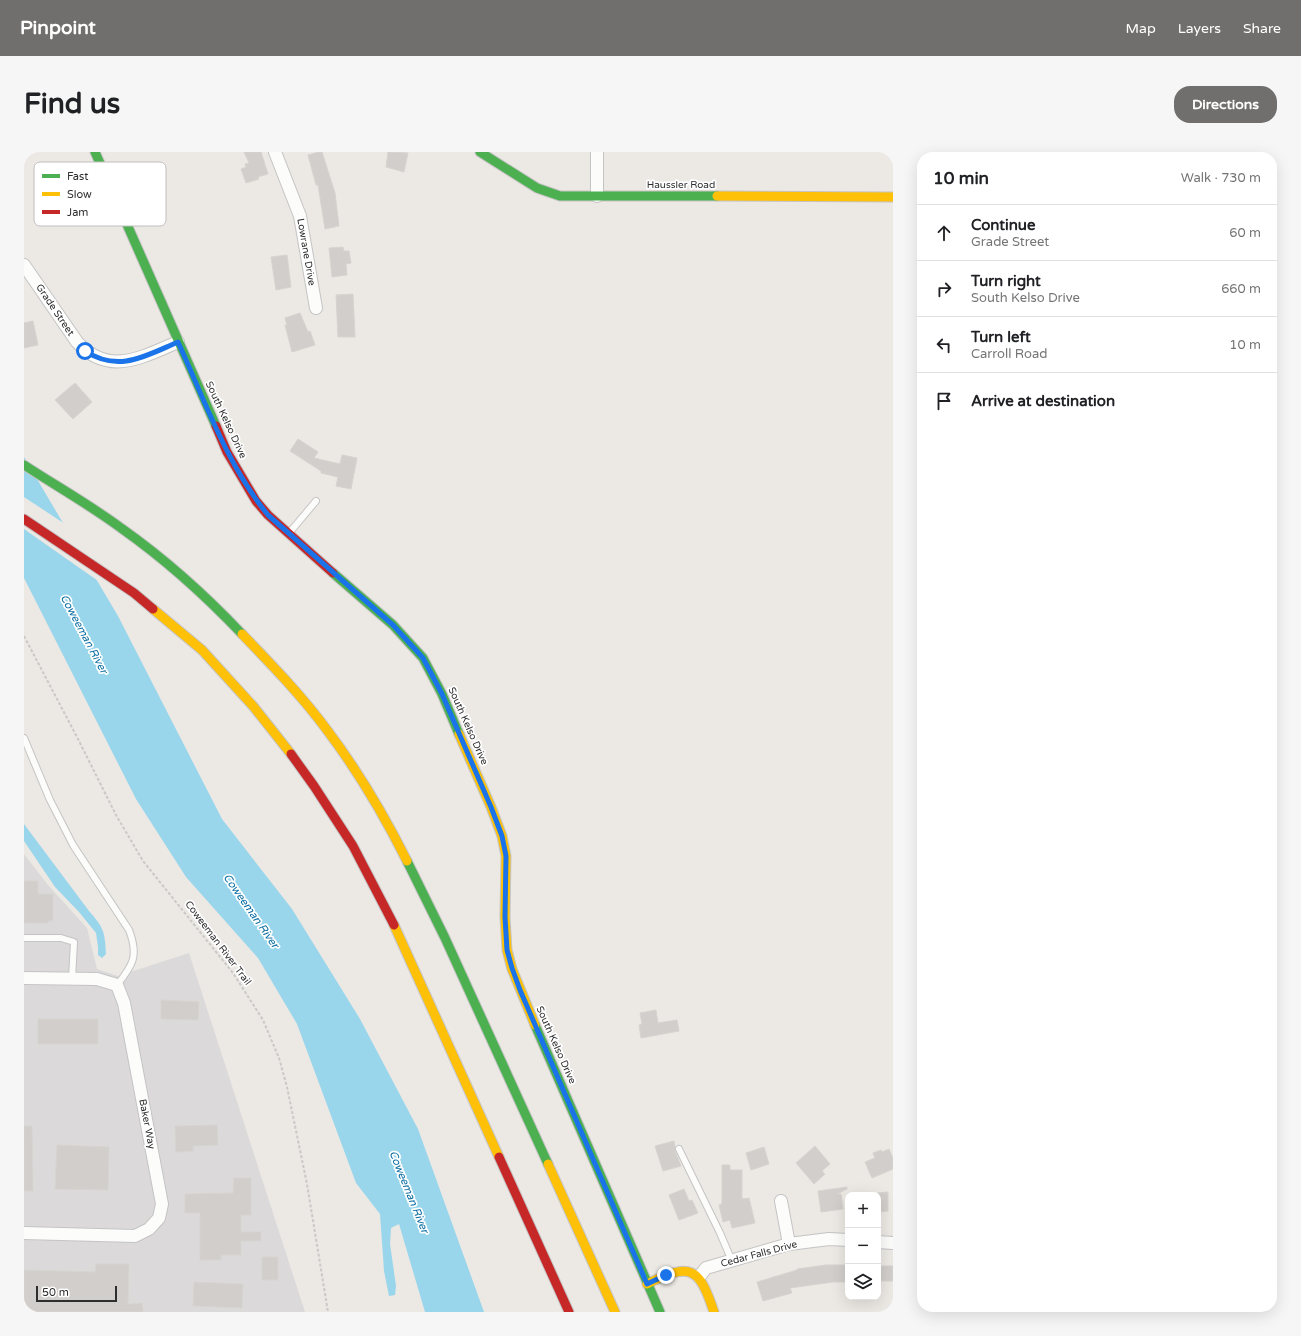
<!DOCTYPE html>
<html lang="en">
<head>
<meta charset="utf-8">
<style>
  body { margin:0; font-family:"Varela Round",sans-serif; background:#f6f6f6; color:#202124 }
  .controls { position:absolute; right:12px; bottom:12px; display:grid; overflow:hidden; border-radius:8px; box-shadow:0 4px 16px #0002 }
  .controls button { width:36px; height:36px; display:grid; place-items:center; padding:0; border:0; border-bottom:1px solid #e0e0e0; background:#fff; color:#202124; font:20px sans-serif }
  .scale { position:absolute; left:12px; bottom:10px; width:81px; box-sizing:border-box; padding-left:4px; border:2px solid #2e2e2e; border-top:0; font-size:11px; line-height:14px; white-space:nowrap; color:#2e2e2e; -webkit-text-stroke:3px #fff; paint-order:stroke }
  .stop { position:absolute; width:12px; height:12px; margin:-9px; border:3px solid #1a73e8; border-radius:50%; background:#fff }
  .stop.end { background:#1a73e8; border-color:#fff; box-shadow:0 1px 4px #0008 }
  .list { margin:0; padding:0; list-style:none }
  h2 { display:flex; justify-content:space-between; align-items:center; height:52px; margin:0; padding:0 16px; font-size:17px }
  h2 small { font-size:13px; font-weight:400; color:#757577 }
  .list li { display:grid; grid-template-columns:26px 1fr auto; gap:12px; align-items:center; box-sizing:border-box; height:56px; padding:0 16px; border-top:1px solid #e0e0e0 }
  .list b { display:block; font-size:15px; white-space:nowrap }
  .list p { margin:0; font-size:13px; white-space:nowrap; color:#757577 }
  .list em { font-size:13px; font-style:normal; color:#757577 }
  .icon { flex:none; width:22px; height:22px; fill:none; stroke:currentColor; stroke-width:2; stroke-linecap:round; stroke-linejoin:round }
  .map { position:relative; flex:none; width:869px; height:1160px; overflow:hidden; border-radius:16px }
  header { display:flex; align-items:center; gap:24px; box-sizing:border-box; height:56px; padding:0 20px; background:#706f6e; color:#fff }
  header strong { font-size:19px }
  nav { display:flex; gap:22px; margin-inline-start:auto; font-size:14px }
  .intro { display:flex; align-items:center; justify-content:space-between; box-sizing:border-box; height:96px; padding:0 24px }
  h1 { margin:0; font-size:28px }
  .button { padding:10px 18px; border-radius:16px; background:#706f6e; color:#fff; font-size:14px; font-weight:700 }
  main { display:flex; gap:24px; padding:0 24px }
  aside { flex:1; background:#fff; border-radius:16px; box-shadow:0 4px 16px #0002 }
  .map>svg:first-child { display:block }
</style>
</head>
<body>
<header>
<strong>Pinpoint</strong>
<nav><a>Map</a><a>Layers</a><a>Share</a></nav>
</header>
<div class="intro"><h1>Find us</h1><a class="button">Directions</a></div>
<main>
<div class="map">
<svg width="869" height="1160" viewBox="0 0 869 1160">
  <rect width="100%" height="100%" fill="#ece8e4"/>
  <!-- industrial -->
  <path fill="#dcd9db" d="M 0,702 L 24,733 L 63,776 L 73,817 L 94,824 L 165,801 L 281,1160 L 0,1160 Z"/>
  <!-- water -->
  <path fill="#99d6ec" d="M 0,305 L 94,464 L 198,667 L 268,757 L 336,867 L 394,977 L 460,1160 L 401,1160 L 375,1072 L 367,1076 L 366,1092 L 372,1134 L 371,1143 L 365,1144 L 360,1119 L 356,1062 L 332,1031 L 273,872 L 234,806 L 162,725 L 112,647 L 0,426 Z
    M 0,672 L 65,759 C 80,776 81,780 82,802 L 78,806 L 74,803 L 74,795 L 72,781 L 55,760 L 31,735 L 0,689 Z"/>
  <!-- pier -->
  <path fill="#ece8e4" d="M 0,345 L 41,372 L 77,431 L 0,377 Z"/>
  <!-- building -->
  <path fill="#d1cecb" stroke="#d7d4d0" d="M 220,0 L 237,0 L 244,22 L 234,25 L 235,27 L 222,31 L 217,17 L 222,15 L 221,12 L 225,11 Z
    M 295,0 L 298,0 L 311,41 L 315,74 L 301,77 L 294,33 L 292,33 L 284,3 Z
    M 364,0 L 384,1 L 380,20 L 362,15 Z
    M 319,95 L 320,99 L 325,99 L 327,111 L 322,112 L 323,123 L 308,125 L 305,96 Z
    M 263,103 L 267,135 L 252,138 L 247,105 Z
    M 329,142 L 331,185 L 314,185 L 312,143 Z
    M 276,161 L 284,180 L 286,179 L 291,193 L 268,200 L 261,173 L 263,173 L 261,166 Z
    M 9,169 L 14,193 L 0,196 L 0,171 Z
    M 51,231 L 68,250 L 49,267 L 31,248 Z
    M 274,287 L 294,300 L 290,306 L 316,312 L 318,303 L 333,306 L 327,337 L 312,334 L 314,325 L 297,321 L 297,319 L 266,299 Z
    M 0,729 L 14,729 L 14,742 L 29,742 L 29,769 L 24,769 L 24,771 L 0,771 Z
    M 137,848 L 175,850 L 174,868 L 137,867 Z
    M 632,858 L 634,871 L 653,868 L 655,879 L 617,886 L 615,873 L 618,872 L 616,861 Z
    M 14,867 L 74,867 L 74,892 L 14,892 Z
    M 193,973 L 194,993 L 169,994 L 169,999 L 152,1000 L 151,974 Z
    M 0,974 L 8,974 L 9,1039 L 0,1039 Z
    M 650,989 L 651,994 L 651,999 L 657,1014 L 639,1019 L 631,994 Z
    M 33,993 L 85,995 L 84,1038 L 31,1037 Z
    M 791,994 L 806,1012 L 798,1019 L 801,1022 L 790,1032 L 772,1011 Z
    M 740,995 L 745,1012 L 727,1018 L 722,1001 Z
    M 865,997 L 869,1006 L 869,1017 L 848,1026 L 841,1010 L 851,1006 L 849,1001 L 857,998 L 858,1000 Z
    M 698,1013 L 706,1013 L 706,1018 L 718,1018 L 718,1047 L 725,1046 L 731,1071 L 708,1076 L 706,1068 L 699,1070 L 695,1053 L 698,1052 Z
    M 210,1026 L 227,1026 L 227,1063 L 217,1063 L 217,1080 L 237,1080 L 237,1089 L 217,1089 L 217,1103 L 197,1103 L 197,1108 L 176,1108 L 176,1061 L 161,1061 L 161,1042 L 209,1041 Z
    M 823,1035 L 823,1037 L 813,1042 L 817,1042 L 819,1057 L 797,1060 L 794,1039 Z
    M 660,1037 L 665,1049 L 668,1048 L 674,1061 L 655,1068 L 645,1043 Z
    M 864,1040 L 864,1059 L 854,1060 L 854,1041 Z
    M 238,1105 L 254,1105 L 254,1128 L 238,1128 Z
    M 72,1112 L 105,1112 L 104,1152 L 118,1151 L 119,1160 L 0,1160 L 0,1118 L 71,1120 Z
    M 802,1113 L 824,1113 L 824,1130 L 809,1130 L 766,1136 L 768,1141 L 739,1149 L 733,1130 L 773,1118 L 773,1117 Z
    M 854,1114 L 869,1114 L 869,1129 L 854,1129 Z
    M 170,1130 L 219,1132 L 218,1156 L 169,1154 Z"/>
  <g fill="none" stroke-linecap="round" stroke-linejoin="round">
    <defs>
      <path id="lane" d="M 266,380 L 292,349
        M 0,586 L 26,648 L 49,693 L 105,778 C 115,804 109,813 93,833
        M 0,786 L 37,786 L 50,790 L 48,827
        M 655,997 L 696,1081 L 708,1109"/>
      <path id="street" d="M 251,0 L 276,64 L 292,156
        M 573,0 L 573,44
        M 0,113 L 53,190 C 85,225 118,205 154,190
        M 0,826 L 73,827 L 93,833 L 100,851 L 138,1052 L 135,1066 L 125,1077 L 111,1084 L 0,1081
        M 757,1049 L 765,1092
        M 854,1090 L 869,1091
        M 675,1125 L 682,1116 L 765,1092 L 805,1087 L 824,1088"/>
      <path id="fast" d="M 71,0 L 192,274
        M 456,0 L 513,36 L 536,44 L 693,44
        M 0,313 C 32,334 66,353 97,376 C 141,407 181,443 218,482
        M 309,421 L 369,473 L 399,506 L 418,542 L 435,582
        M 383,709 L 421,786 L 524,1012
        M 511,873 L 636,1160"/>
      <path id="slow" d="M 693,44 L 869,45
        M 129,457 L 178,498 L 229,554 L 267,602
        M 218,482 C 248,513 278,544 303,578 C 334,619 360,663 383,709
        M 435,582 L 467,655 L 478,684 L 482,704 L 481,765 L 483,798 L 488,817 L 511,873
        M 370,773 L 475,1005
        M 524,1012 L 591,1160
        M 623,1132 C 667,1110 675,1115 690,1160"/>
      <path id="jam" d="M 192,274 L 203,300 L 232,349 L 244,363 L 309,421
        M 0,367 L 110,441 L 129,457
        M 267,602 L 290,634 L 329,694 L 370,773
        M 475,1005 L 545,1160"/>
    </defs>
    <!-- lane casing -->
    <use href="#lane" stroke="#c5c4c5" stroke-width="8"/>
    <!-- street casing -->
    <use href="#street" stroke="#c5c4c5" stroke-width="14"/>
    <!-- fast casing -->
    <use href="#fast" stroke="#c5c4c5" stroke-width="11"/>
    <!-- slow casing -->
    <use href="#slow" stroke="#c5c4c5" stroke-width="11"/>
    <!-- jam casing -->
    <use href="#jam" stroke="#c5c4c5" stroke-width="11"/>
    <!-- path -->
    <path stroke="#c9c9c8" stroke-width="2" stroke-dasharray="3 2" stroke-linecap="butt" d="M 0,484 L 54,587 L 92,663 L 119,709 L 209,821 L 239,868 L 255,906 L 263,935 L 283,1032 L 304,1160"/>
    <!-- lane -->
    <use href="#lane" stroke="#fcfcfb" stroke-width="6"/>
    <!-- street -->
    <use href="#street" stroke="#fcfcfb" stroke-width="12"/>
    <!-- fast -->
    <use href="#fast" stroke="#4caf50" stroke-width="9"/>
    <!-- slow -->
    <use href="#slow" stroke="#ffc107" stroke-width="9"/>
    <!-- jam -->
    <use href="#jam" stroke="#c62828" stroke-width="9"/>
  </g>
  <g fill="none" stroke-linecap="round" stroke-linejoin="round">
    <!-- route -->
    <path stroke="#1a73e8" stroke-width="5" d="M 61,199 C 95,221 121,204 154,190 C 181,249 203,313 244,363 L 369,473 L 399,506 L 408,523 L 418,542 L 467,655 L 478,684 L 482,704 L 481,765 L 483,798 L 488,816 L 496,838 L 623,1132 L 642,1123"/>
  </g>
  <g text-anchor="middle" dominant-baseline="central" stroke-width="3.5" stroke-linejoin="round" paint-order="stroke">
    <!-- street labels -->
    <g font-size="10" fill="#2e2e2e" stroke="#fff">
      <text x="657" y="33">Haussler Road</text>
      <text transform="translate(282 100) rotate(80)">Lowrane Drive</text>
      <text transform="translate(31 158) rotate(56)">Grade Street</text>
      <text transform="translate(202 268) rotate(65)">South Kelso Drive</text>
      <text transform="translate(444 574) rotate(66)">South Kelso Drive</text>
      <text transform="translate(194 791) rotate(53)">Coweeman River Trail</text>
      <text transform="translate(532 893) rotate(66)">South Kelso Drive</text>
      <text transform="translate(123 972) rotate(79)">Baker Way</text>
      <text transform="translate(735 1102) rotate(-15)">Cedar Falls Drive</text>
    </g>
    <!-- water labels -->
    <g font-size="11" font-style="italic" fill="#0d6fa3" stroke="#fff">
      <text transform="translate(60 482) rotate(62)">Coweeman River</text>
      <text transform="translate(227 759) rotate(55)">Coweeman River</text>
      <text transform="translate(385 1040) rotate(68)">Coweeman River</text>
    </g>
  </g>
  <!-- legend -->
  <rect x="10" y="10" width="132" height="64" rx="6" fill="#fff" stroke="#c0c0c0" stroke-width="1"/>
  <rect x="18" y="22" width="18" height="4" fill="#4caf50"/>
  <rect x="18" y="40" width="18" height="4" fill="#ffc107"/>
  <rect x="18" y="58" width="18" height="4" fill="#c62828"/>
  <g font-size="11" fill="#2e2e2e">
    <text x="43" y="28">Fast</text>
    <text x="43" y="46">Slow</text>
    <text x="43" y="64">Jam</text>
  </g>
</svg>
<div class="controls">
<button>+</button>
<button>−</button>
<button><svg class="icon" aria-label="layers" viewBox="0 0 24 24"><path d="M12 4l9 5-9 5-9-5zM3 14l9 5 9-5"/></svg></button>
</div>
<div class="scale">50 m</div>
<div class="stop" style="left:61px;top:199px"></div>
<div class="stop end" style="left:642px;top:1123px"></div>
</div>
<aside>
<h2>10 min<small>Walk · 730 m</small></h2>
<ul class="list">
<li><svg class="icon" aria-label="ahead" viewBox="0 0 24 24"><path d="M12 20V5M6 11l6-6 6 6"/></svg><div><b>Continue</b><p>Grade Street</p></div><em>60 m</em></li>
<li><svg class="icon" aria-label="right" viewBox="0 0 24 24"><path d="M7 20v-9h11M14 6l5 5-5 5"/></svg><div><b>Turn right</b><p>South Kelso Drive</p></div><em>660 m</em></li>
<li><svg class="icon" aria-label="left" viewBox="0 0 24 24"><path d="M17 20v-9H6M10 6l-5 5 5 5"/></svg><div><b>Turn left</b><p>Carroll Road</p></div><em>10 m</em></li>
<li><svg class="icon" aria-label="arrive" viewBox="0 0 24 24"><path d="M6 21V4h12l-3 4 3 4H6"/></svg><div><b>Arrive at destination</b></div></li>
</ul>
</aside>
</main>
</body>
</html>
